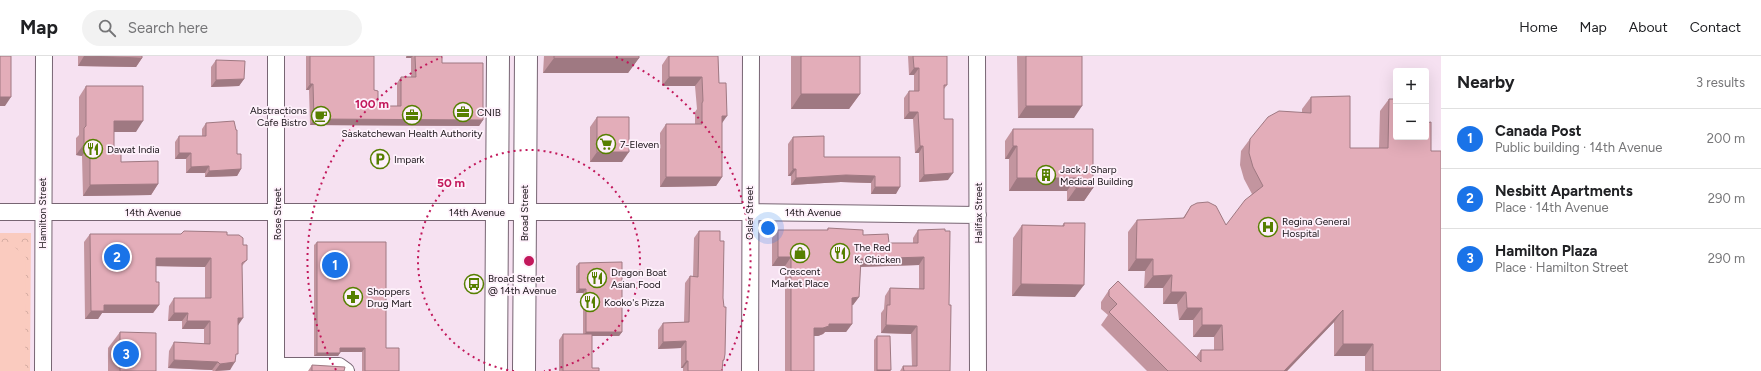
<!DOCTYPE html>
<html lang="en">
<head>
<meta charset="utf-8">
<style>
  body { margin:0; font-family:Figtree,sans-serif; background:#f2f2f2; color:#202124 }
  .controls { position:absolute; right:12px; top:12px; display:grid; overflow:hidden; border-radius:4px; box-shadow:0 4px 16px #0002 }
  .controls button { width:36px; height:36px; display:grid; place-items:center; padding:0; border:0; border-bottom:1px solid #e0e0e0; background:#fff; color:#202124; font:20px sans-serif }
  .you { position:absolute; left:768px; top:172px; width:14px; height:14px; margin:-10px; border:3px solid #fff; border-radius:50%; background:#1a73e8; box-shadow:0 0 0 6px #1a73e833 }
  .badge { display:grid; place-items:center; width:26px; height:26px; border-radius:50%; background:#1a73e8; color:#fff; font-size:13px; font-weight:700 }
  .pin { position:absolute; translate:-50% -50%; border:2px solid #fff; box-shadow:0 1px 4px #0006 }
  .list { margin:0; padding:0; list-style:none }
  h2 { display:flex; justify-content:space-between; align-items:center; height:52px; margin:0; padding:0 16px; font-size:17px }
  h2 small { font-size:13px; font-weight:400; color:#757577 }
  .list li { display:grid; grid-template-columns:26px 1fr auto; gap:12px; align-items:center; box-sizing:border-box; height:60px; padding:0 16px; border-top:1px solid #e0e0e0 }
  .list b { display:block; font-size:15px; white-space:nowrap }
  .list p { margin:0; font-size:13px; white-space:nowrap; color:#757577 }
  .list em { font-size:13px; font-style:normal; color:#757577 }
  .icon { flex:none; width:22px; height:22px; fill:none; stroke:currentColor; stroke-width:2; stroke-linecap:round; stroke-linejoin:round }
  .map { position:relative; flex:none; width:1441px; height:315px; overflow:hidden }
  header { display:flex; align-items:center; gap:24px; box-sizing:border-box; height:56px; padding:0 20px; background:#fff; border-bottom:1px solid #e0e0e0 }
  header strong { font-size:19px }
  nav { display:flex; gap:22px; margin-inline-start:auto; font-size:14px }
  .search { width:280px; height:36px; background:#f2f2f2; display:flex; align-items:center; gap:10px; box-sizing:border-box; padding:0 14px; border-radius:22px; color:#757577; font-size:15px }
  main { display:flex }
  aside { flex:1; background:#fff }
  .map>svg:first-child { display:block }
</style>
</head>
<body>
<header>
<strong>Map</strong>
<div class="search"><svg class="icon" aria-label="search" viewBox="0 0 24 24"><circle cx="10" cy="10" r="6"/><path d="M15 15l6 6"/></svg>Search here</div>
<nav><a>Home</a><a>Map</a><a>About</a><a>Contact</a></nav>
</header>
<main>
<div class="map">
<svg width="1441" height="315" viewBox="0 0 1441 315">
  <defs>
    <pattern id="park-crowns" width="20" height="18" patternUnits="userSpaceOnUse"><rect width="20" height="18" fill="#facbbf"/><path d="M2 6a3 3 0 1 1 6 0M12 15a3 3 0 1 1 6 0" fill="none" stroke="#d6ada3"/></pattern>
  </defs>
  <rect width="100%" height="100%" fill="#f6e1f1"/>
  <!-- park -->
  <path fill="url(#park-crowns)" d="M 0,177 L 31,177 L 30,315 L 0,315 Z"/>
  <!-- garden -->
  <path fill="#facbbf" d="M 0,187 L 10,187 L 26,201 L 25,315 L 0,315 Z"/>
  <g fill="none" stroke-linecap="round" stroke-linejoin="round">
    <defs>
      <path id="minor" d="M 977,0 L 978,315
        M 0,156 L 749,156 L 978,159
        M 276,310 L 339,310 L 346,315
        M 43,315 L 44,0
        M 276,315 L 276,0
        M 750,315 L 751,0"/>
      <path id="secondary" d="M 496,315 L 498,0
        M 524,315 L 526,0"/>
    </defs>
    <!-- minor casing -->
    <use href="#minor" stroke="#776573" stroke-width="18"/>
    <!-- secondary casing -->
    <use href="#secondary" stroke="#776573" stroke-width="24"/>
    <!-- minor -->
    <use href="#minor" stroke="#fff" stroke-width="16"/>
    <!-- secondary -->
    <use href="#secondary" stroke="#fff" stroke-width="22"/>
  </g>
  <!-- wall -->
  <path fill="#c3959f" d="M 78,0 L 142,0 L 142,2 L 136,11 L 78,10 Z
    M 306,0 L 374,0 L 374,34 L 378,50 L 397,50 L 397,27 L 401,21 L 411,21 L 411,2 L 406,2 L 406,0 L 442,0 L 442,7 L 483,64 L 479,70 L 310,69 L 309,34 L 306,34 Z
    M 544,0 L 639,0 L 639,2 L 628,17 L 543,17 Z
    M 668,0 L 719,2 L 718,2 L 719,27 L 722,68 L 722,121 L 716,130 L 660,131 L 660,77 L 666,68 L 695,68 L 695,56 L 697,53 L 695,30 L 662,30 L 662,9 Z
    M 791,0 L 860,0 L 860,38 L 849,53 L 791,53 Z
    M 908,0 L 947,0 L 947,29 L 944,33 L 944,63 L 948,124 L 919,126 L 919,97 L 915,97 L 913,63 L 904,63 L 904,42 L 909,35 L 914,35 L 914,19 L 909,19 Z
    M 1017,0 L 1082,0 L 1074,62 L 1018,62 Z
    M 216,4 L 244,23 L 239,30 L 211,31 L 211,11 Z
    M 86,30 L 136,76 L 114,76 L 114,96 L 121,106 L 158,128 L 151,139 L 83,140 L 82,100 L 76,99 L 76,82 L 79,79 L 79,41 Z
    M 1311,41 L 1350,92 L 1379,92 L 1380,55 L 1389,43 L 1431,95 L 1441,315 L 1365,315 L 1365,300 L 1334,300 L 1334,266 L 1287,315 L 1147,315 L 1101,269 L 1108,259 L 1101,253 L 1101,246 L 1109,234 L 1196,301 L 1201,294 L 1214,294 L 1214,281 L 1193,281 L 1193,264 L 1179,264 L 1177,248 L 1163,248 L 1163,232 L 1144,232 L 1145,215 L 1128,215 L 1128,176 L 1137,164 L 1183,162 L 1191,150 L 1226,169 L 1252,138 L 1244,123 L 1240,109 L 1241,95 L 1250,83 L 1302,56 L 1302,53 Z
    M 597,61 L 622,106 L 590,106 L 590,71 Z
    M 206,67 L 237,98 L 241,113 L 237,120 L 205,121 L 205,117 L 186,117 L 186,103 L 175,103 L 175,86 L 179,80 L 202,80 L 202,73 Z
    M 1013,73 L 1093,132 L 1084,145 L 1067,145 L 1067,135 L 1009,135 L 1009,103 L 1005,103 L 1005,85 Z
    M 793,81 L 824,101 L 900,101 L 896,138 L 871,138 L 871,127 L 841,126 L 791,129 L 791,120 L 788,120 L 788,88 Z
    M 1064,167 L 1075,241 L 1012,240 L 1013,182 L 1022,169 L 1062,170 Z
    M 828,172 L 863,179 L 889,187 L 913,187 L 913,182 L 918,174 L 949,249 L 950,315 L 900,315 L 903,310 L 912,310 L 911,278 L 881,277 L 881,257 L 884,253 L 885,240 L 890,232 L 919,233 L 919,209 L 860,211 L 859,241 L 853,249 L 852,249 L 852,268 L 846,276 L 825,276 L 823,278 L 818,280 L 814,280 L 814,315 L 785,315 L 785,210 L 772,210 L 772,182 L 778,174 L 827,174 Z
    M 699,175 L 720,185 L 723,242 L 724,304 L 722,307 L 722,315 L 683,315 L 683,312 L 681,312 L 681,292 L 658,293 L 658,274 L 663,267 L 684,266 L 685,227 L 690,220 L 693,221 L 694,182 Z
    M 90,178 L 227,179 L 243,189 L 247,204 L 242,210 L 236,300 L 230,314 L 213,315 L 212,314 L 168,312 L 169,295 L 174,286 L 204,288 L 204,273 L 182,273 L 182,265 L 168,265 L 169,250 L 174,242 L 205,242 L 205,211 L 156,210 L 156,226 L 159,249 L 153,257 L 102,257 L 98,263 L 85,263 L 84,186 Z
    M 317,186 L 386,292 L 399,315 L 362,315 L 362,296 L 340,296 L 338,300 L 314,300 L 314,189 Z
    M 579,207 L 622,276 L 619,280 L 592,280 L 592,312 L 599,315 L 559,315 L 559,284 L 563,278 L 583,278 L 583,237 L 576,237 L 576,210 Z
    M 120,276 L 156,315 L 108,315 L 108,292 Z
    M 877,280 L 890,315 L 874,315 L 874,284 Z
    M 312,309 L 344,315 L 308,315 Z"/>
  <!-- shaded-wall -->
  <path fill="#9f7982" d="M 84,0 L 142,2 L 136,11 L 78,10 Z
    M 407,0 L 413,0 L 411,2 L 406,2 Z
    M 554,2 L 639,2 L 628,17 L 543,17 Z
    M 914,12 L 919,12 L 914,19 L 909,19 Z
    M 669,21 L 702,21 L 695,30 L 662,30 Z
    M 244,23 L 239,30 L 211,31 L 216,24 Z
    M 310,28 L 313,28 L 309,34 L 306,34 Z
    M 801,38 L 860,38 L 849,53 L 791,53 Z
    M 0,41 L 11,41 L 5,50 L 0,50 Z
    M 1026,50 L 1082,50 L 1074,62 L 1018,62 Z
    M 909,56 L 918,56 L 913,63 L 904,63 Z
    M 722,60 L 727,60 L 720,70 Z
    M 314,63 L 483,64 L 479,70 L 310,69 Z
    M 114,65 L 143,65 L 136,76 L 107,76 Z
    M 84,88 L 90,89 L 82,100 L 76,99 Z
    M 920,90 L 923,90 L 919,97 L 915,97 Z
    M 1013,90 L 1017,90 L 1009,103 L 1005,103 Z
    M 597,96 L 629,96 L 622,106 L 590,106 Z
    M 179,97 L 191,97 L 186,103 L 175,103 Z
    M 209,110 L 205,117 L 186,117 L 191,111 Z
    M 241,113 L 237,120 L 205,121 L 209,115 Z
    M 793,113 L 796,113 L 791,120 L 788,120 Z
    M 953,117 L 948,124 L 919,126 L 924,119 Z
    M 846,119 L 875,120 L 871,127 L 841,126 L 791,129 L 796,122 Z
    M 666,121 L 722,121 L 716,130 L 660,131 Z
    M 1017,122 L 1076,122 L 1067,135 L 1009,135 Z
    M 158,128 L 151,139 L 83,140 L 90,129 Z
    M 875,131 L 900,131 L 896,138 L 871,138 Z
    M 1076,132 L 1093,132 L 1084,145 L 1067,145 Z
    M 778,201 L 791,201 L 785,210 L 772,210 Z
    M 924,201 L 919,209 L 855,211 L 861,203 Z
    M 156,202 L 211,202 L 205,211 L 150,210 Z
    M 1136,203 L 1153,203 L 1145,215 L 1128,215 Z
    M 1172,219 L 1163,232 L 1144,232 L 1153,220 Z
    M 1021,228 L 1084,229 L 1075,241 L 1012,240 Z
    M 579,233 L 586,233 L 583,237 L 576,237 Z
    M 1171,236 L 1186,236 L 1177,248 L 1163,248 Z
    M 859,241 L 853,249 L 846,250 L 852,242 Z
    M 104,249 L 159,249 L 153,257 L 102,257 L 98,263 L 85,263 L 91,255 Z
    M 1187,252 L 1202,252 L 1193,264 L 1179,264 Z
    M 1343,254 L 1334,266 L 1287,315 L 1284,315 Z
    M 174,257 L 188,257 L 182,265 L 168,265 Z
    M 238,262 L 243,262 L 237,271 Z
    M 187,265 L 210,265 L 204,273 L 182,273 Z
    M 829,268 L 852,268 L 846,276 L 825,276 L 823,278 L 818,280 L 808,280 L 814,272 Z
    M 886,269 L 917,270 L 911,278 L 881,277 Z
    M 1202,269 L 1222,269 L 1214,281 L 1193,281 Z
    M 586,276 L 622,276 L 619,280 L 583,280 Z
    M 686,285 L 681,292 L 658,293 L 663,286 Z
    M 1343,288 L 1373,288 L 1365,300 L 1334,300 Z
    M 340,292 L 365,292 L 362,296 L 338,296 Z
    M 317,297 L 340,297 L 338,300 L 314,300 Z
    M 174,304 L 218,306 L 212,314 L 168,312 Z
    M 686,305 L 688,305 L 683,312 L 681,312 Z
    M 235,306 L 230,314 L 215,315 L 220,308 Z
    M 877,314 L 891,314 L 890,315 L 876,315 Z"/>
  <!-- building -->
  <path fill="#e3adb9" stroke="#9f7982" d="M 0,0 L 11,0 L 11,41 L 0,41 Z
    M 84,0 L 142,0 L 142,2 Z
    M 310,0 L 374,0 L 374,34 L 378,35 L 378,50 L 401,50 L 401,21 L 416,21 L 415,0 L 442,0 L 442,7 L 483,7 L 483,64 L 314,63 L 313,28 L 310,28 Z
    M 554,0 L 639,0 L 639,2 L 554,2 Z
    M 669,0 L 718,0 L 719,27 L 726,27 L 727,60 L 722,60 L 722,121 L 666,121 L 666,68 L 702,68 L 702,47 L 703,45 L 702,21 L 669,21 Z
    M 801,0 L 860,0 L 860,38 L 801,38 Z
    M 913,0 L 947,0 L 947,29 L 944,29 L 944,63 L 953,63 L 953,117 L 924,119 L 923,90 L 920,90 L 918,56 L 909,56 L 909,35 L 919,35 L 919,12 L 914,12 Z
    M 1026,0 L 1082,0 L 1082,50 L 1026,50 Z
    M 216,4 L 245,5 L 244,23 L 216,24 Z
    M 86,30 L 143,30 L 143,65 L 114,65 L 114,96 L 121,96 L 121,106 L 158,105 L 158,128 L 90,129 L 90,89 L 84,88 L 84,72 L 86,70 Z
    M 1350,40 L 1350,92 L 1388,92 L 1389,43 L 1396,43 L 1396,81 L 1426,81 L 1426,67 L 1431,66 L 1431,95 L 1441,95 L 1441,315 L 1373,315 L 1373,288 L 1343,288 L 1343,254 L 1284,315 L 1168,315 L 1109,256 L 1117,248 L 1109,240 L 1109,234 L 1118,225 L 1201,306 L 1201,294 L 1223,294 L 1222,269 L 1202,269 L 1202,252 L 1187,252 L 1186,236 L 1171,236 L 1172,219 L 1153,220 L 1153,203 L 1136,203 L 1137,164 L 1184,162 L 1191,150 L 1197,147 L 1208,146 L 1216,150 L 1226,169 L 1245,144 L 1263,130 L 1253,111 L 1249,97 L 1250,83 L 1268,61 L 1279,55 L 1311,57 L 1311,41 Z
    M 597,61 L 629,61 L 629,96 L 597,96 Z
    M 234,65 L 236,74 L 237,74 L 237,98 L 241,98 L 241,113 L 209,115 L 209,110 L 191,111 L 191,97 L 179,97 L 179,80 L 206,80 L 206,67 Z
    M 1013,73 L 1093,73 L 1093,132 L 1076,132 L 1076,122 L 1017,122 L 1017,90 L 1013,90 Z
    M 824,80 L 824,101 L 900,101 L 900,131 L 875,131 L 875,120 L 846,119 L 796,122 L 796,113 L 793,113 L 793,81 Z
    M 1064,167 L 1085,167 L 1084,229 L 1021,228 L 1022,169 L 1064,170 Z
    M 828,172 L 863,174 L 863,179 L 888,178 L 889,187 L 918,187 L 918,174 L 945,173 L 945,175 L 950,175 L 949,249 L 951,249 L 950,315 L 904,315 L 903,310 L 917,310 L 917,270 L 886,269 L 887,249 L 890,249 L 890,232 L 924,233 L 924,201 L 861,203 L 859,241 L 852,242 L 852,268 L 829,268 L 829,270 L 823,272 L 814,272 L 814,315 L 791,315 L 791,201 L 778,201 L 778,174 L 828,174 Z
    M 184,175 L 227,176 L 227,179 L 239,179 L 243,182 L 243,189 L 247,189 L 247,204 L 242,207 L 243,262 L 238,262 L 238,298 L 236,298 L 235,306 L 220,308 L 218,306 L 174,304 L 174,286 L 210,288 L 210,265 L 187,265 L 188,257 L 174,257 L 174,242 L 211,242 L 211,202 L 156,202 L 156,226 L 159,226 L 159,249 L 104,249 L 104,255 L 91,255 L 90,178 L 181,178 Z
    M 699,175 L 720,175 L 720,185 L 724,185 L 723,242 L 724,251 L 726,251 L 725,298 L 724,304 L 723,304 L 722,315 L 688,315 L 688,305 L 686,305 L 686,285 L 663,286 L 663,267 L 689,266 L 690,220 L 698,221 Z
    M 317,186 L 386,186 L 386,292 L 399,292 L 399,315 L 365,315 L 365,292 L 340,292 L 340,297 L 317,297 Z
    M 622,206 L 622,276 L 586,276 L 586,233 L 579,233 L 579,207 Z
    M 120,276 L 156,277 L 156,315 L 120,315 Z
    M 563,278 L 592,278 L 592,312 L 599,312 L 599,315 L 563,315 Z
    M 877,280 L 890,280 L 891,314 L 877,314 Z
    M 312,309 L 345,311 L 344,315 L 312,315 Z"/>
  <!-- distance rings -->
  <g fill="none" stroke="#c2185b" stroke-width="2" stroke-dasharray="2 4">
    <path d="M514 315A111 111 0 1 1 544 315"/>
    <path d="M336 314A222 222 0 0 1 442 1M616 1A222 222 0 0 1 722 314"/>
  </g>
  <!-- icons -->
  <defs>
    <symbol id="office-ring" viewBox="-11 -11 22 22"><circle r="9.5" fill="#fef1fb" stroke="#567f00" stroke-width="1.5"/><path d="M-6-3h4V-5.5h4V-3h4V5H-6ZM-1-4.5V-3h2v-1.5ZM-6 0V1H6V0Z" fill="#567f00"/></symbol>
    <symbol id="cafe-ring" viewBox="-11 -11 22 22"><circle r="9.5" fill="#fef1fb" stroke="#567f00" stroke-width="1.5"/><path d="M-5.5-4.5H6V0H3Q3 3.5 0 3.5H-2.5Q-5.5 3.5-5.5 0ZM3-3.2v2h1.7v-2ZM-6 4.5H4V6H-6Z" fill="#567f00"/></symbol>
    <symbol id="supermarket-ring" viewBox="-11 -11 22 22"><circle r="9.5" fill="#fef1fb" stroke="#567f00" stroke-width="1.5"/><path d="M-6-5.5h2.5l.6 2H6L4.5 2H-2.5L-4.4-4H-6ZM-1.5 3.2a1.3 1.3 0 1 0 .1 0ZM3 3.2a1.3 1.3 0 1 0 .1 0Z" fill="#567f00"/></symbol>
    <symbol id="restaurant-ring" viewBox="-11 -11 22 22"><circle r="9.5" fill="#fef1fb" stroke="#567f00" stroke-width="1.5"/><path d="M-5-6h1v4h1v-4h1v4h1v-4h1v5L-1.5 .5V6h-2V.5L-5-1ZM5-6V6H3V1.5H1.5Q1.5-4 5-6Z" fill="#567f00"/></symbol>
    <symbol id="parking-ring" viewBox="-11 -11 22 22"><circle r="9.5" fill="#fef1fb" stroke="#567f00" stroke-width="1.5"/><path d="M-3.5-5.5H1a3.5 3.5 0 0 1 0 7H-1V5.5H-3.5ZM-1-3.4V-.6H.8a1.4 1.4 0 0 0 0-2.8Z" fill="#567f00"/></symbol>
    <symbol id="building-ring" viewBox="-11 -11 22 22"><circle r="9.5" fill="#fef1fb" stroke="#567f00" stroke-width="1.5"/><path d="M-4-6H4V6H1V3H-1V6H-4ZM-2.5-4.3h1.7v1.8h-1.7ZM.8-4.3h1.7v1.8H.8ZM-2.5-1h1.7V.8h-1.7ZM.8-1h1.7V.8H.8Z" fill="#567f00"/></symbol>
    <symbol id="hospital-ring" viewBox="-11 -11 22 22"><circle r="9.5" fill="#fef1fb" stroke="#567f00" stroke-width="1.5"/><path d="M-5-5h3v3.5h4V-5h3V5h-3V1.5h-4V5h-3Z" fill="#567f00"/></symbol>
    <symbol id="shop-ring" viewBox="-11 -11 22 22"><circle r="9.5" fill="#fef1fb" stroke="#567f00" stroke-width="1.5"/><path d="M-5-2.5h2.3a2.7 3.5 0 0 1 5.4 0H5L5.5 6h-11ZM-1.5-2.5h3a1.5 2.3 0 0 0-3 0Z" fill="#567f00"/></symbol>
    <symbol id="bus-ring" viewBox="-11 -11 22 22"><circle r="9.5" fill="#fef1fb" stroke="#567f00" stroke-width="1.5"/><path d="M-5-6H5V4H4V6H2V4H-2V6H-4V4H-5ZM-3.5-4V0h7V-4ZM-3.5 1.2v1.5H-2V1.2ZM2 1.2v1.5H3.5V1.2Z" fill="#567f00"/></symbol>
    <symbol id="pharmacy-ring" viewBox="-11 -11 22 22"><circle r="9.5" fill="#fef1fb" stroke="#567f00" stroke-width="1.5"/><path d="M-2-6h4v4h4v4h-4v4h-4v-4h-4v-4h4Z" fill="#567f00"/></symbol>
  </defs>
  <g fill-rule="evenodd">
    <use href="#office-ring" x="452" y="45" width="22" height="22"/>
    <use href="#office-ring" x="401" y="48" width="22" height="22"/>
    <use href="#cafe-ring" x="310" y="49" width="22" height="22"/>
    <use href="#supermarket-ring" x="595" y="77" width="22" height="22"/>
    <use href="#restaurant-ring" x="82" y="82" width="22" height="22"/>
    <use href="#parking-ring" x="369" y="92" width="22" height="22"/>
    <use href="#building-ring" x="1035" y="108" width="22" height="22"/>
    <use href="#hospital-ring" x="1257" y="160" width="22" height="22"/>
    <use href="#shop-ring" x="789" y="186" width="22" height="22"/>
    <use href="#restaurant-ring" x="829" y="186" width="22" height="22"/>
    <use href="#restaurant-ring" x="586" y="211" width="22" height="22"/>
    <use href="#bus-ring" x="463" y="217" width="22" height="22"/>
    <use href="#pharmacy-ring" x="342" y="230" width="22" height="22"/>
    <use href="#restaurant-ring" x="579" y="235" width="22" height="22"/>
  </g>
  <g text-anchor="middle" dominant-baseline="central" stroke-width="3.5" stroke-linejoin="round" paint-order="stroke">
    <!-- poi labels -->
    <g font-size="10" fill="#181217" stroke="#fef1fb" text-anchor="start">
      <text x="307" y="54" text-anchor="end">Abstractions<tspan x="307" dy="12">Cafe Bistro</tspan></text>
      <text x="477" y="56">CNIB</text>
      <text x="412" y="77" text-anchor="middle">Saskatchewan Health Authority</text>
      <text x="620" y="88">7-Eleven</text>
      <text x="107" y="93">Dawat India</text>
      <text x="394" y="103">Impark</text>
      <text x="1060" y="113">Jack J Sharp<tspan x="1060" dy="12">Medical Building</tspan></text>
      <text x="1282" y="165">Regina General<tspan x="1282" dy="12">Hospital</tspan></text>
      <text x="854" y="191">The Red<tspan x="854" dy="12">K. Chicken</tspan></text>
      <text x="800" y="215" text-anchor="middle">Crescent<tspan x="800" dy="12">Market Place</tspan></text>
      <text x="611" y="216">Dragon Boat<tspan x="611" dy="12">Asian Food</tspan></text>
      <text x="488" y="222">Broad Street<tspan x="488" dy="12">@ 14th Avenue</tspan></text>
      <text x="367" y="235">Shoppers<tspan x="367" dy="12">Drug Mart</tspan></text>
      <text x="604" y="246">Kooko's Pizza</text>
    </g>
    <!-- street labels -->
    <g font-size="10" fill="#181217" stroke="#fef1fb">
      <text x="153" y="156">14th Avenue</text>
      <text x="477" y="156">14th Avenue</text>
      <text x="813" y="156">14th Avenue</text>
      <text transform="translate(42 157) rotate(-90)">Hamilton Street</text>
      <text transform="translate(524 157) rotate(-90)">Broad Street</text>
      <text transform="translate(749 157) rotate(-90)">Osler Street</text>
      <text transform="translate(978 157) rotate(-90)">Halifax Street</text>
      <text transform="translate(277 158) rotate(-90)">Rose Street</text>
    </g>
  </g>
  <circle cx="529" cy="205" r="6" fill="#c2185b" stroke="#fef1fb" stroke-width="2"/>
  <g font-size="12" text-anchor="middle" font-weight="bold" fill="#c2185b" stroke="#fef1fb" stroke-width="3.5" stroke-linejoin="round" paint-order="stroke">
    <text x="372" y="52">100 m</text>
    <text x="451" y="131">50 m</text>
  </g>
</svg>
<div class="controls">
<button>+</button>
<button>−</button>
</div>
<div class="you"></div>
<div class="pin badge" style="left:335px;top:209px">1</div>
<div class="pin badge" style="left:117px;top:201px">2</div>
<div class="pin badge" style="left:126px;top:298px">3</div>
</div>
<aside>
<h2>Nearby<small>3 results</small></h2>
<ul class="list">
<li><span class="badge">1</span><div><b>Canada Post</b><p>Public building · 14th Avenue</p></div><em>200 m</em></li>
<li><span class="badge">2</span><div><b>Nesbitt Apartments</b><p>Place · 14th Avenue</p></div><em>290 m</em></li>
<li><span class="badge">3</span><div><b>Hamilton Plaza</b><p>Place · Hamilton Street</p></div><em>290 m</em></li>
</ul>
</aside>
</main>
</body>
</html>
